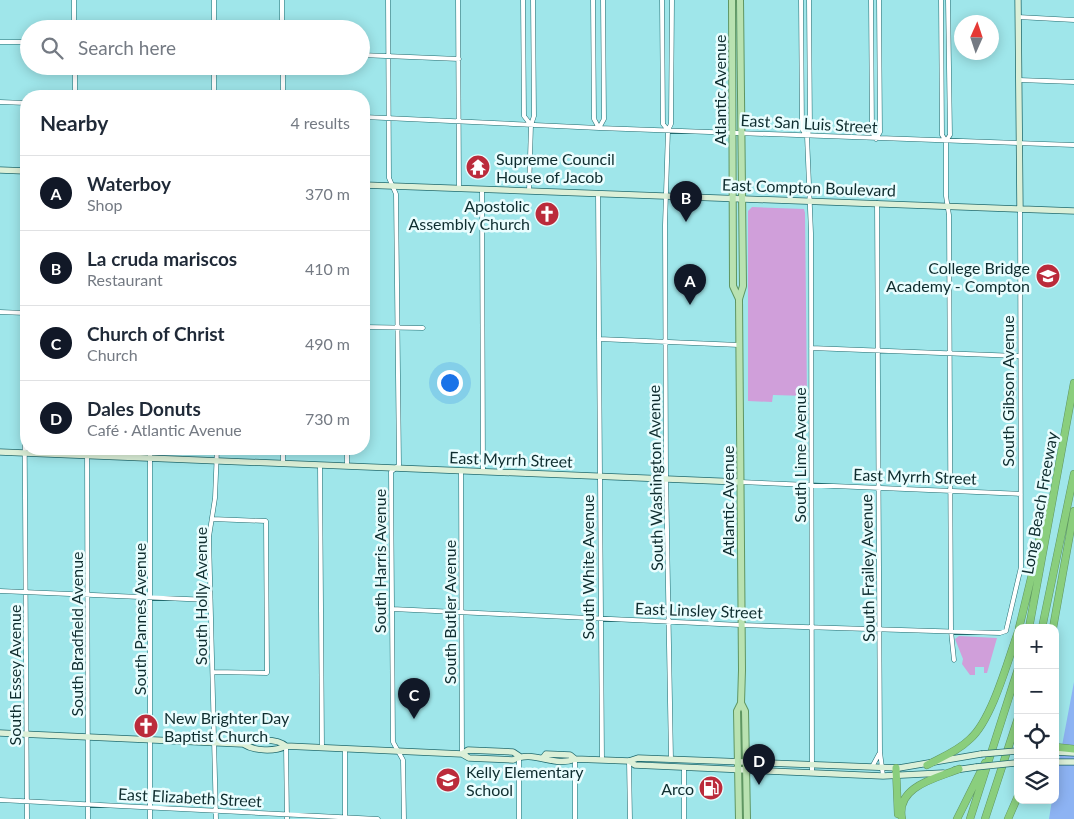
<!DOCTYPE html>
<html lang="en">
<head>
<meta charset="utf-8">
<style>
  body { margin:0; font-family:Lato,sans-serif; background:#f6f6f7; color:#1f2937 }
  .controls { position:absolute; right:15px; bottom:15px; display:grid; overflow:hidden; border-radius:10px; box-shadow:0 2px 12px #0003 }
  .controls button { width:45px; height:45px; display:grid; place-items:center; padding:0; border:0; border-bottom:1px solid #e0e1e3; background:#fff; color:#1f2937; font:25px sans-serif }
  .compass { position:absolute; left:954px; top:15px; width:45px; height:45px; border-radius:50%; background:#fff; box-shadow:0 2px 12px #0003; rotate:3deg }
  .you { position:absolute; left:449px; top:382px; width:18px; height:18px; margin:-12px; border:4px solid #fff; border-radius:50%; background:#1a73e8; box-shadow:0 0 0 8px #1a73e833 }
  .badge { display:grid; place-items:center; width:32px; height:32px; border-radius:50%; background:#111827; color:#fff; font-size:16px; font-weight:700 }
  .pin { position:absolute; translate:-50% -41px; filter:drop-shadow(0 1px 2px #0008) }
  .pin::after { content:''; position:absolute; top:26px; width:18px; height:15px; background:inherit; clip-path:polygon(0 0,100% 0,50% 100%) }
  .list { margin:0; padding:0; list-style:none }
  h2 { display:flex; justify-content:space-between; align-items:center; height:65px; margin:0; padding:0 20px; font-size:21px }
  h2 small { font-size:16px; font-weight:400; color:#747a83 }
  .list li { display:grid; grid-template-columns:32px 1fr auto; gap:15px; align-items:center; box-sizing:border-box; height:75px; padding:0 20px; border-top:1px solid #e0e1e3 }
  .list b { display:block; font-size:19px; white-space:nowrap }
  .list p { margin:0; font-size:16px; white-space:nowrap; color:#747a83 }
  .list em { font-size:16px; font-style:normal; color:#747a83 }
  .icon { flex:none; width:28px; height:28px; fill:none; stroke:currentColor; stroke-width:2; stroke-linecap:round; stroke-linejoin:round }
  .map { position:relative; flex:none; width:1074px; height:819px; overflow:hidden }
  .search { position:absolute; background:#fff; box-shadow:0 2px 12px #0003; left:20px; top:20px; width:350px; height:55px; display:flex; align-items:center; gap:12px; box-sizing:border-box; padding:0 18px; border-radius:28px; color:#747a83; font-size:19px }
  .panel { position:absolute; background:#fff; box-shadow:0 2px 12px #0003; left:20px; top:90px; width:350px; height:365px; border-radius:20px }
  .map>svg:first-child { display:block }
</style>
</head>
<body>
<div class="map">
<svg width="1074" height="819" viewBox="0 0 1074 819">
  <rect width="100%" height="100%" fill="#9fe6ea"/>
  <!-- green -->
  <path fill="#d09fda" d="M 752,207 L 804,209 L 805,213 L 807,396 L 773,395 L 772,402 L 748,401 L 748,211 Z
    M 959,636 L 997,638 L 987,673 L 984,673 L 984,667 L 975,667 L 975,675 L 970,675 L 962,664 L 963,659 L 955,639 Z"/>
  <!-- water -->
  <path fill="#8db3f3" d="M 1074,682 L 1074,819 L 1049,819 L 1052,800 L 1055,800 L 1055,783 Z"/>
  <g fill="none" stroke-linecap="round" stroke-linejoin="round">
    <defs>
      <path id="street" d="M 74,0 L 74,29
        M 214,0 L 214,29
        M 282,0 L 282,29
        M 388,0 L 389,178 L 396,194 L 399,465 L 391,472 L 393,742 L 403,760 L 404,819
        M 458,0 L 459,187
        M 523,0 L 524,116 L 531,125
        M 593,0 L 594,119 L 599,128
        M 662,0 L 663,124 L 668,130
        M 801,0 L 802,129 L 807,136 L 811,233 L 812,773
        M 871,0 L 872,132 L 876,139
        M 941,0 L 942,135 L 946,141 L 946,196 L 949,215 L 951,631 L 954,660
        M 1018,17 L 1074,20
        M 0,42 L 29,42
        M 361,55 L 459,59
        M 75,66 L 75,96
        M 283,66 L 283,96
        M 1019,80 L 1074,82
        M 214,96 L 214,66
        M 0,102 L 26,103
        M 364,117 L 599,128 L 1074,145
        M 599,128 L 604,119 L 603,0
        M 807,136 L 810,129 L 809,0
        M 876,139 L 880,132 L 879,0
        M 946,141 L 950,135 L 948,0
        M 23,171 L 27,819
        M 482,189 L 483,472
        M 529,191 L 531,125 L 534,116 L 533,0
        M 598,193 L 602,760
        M 877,203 L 880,752 L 883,776
        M 0,312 L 25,313
        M 364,327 L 423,328
        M 599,339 L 739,345
        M 811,348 L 1019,356
        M 87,449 L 88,819
        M 150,449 L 150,819
        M 347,449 L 347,465
        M 283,463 L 283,449
        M 320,465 L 322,748
        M 461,471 L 462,754
        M 740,482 L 1021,494
        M 212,519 L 266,521 L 267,673 L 213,672
        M 0,591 L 210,600
        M 392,609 L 741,625 L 1000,633 L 1006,631 L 1021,567 L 1020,209
        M 286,746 L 287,819
        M 345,749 L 345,819
        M 519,756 L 519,819
        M 575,759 L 575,819
        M 671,759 L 666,474 L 665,225 L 668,130 L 671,124 L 672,0
        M 629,761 L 630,819
        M 872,767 L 879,754
        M 684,768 L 684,819
        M 0,800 L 378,819
        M 216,819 L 209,537 L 215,498 L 217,449"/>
      <path id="secondary" d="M 1018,0 L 1020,209
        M 0,170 L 26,171
        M 364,185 L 1074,211
        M 0,452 L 740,482
        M 0,733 L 243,744 C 254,739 277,738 286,746
        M 243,744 C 254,751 274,752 286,746 L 462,754 L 469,758 L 513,760 C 533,749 554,768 575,759 L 629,761 L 638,758 L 899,768 L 981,754
        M 1055,752 L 1074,753
        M 462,754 L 468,750 L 513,752 L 519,756
        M 543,758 L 546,754 L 570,755 L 575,759
        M 629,761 L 635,765 L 883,776 L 943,773
        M 1055,762 L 1074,762
        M 955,770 L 976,767"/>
      <path id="primary" d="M 732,0 L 733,286 L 739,299
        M 741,703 L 745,711 L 747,819
        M 739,819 L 737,711 L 741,703 L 742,670 L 739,299 L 743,286 L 740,0"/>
      <path id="highway" d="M 1019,628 L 1036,558 L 1043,518 L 1048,507
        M 1029,628 L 1074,383
        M 1042,628 L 1074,474
        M 1053,628 L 1074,511
        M 1055,747 L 1074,749
        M 927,765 C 942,757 958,751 970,739 C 992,720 1008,660 1018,632
        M 896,768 L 898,814
        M 902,819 C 895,786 937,778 959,769
        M 957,819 L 985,763
        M 970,819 L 1018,669
        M 985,819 L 1018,718
        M 1008,819 L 1018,796"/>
    </defs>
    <!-- street casing -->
    <use href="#street" stroke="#216a6e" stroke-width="5"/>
    <!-- secondary casing -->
    <use href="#secondary" stroke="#216a6e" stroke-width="7"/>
    <!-- primary casing -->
    <use href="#primary" stroke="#5f9662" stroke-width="8"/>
    <!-- highway casing -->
    <use href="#highway" stroke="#5f9662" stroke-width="8"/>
    <!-- street -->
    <use href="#street" stroke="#fff" stroke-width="4"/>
    <!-- secondary -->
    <use href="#secondary" stroke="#dcf0d8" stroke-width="5.5"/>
    <!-- primary -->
    <use href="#primary" stroke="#b9e2b1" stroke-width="6"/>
    <!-- highway -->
    <use href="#highway" stroke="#8ace7d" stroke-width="7"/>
    <defs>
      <path id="secondary-bridge" d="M 981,754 L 1017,751
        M 976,767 L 1015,763"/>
    </defs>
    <!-- secondary-bridge casing -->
    <use href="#secondary-bridge" stroke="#216a6e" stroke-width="7" stroke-linecap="butt"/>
    <!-- secondary-bridge -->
    <use href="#secondary-bridge" stroke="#dcf0d8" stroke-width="5.5"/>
  </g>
  <!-- icons -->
  <defs>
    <symbol id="temple-disc" viewBox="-11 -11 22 22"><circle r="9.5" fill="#bb2b3b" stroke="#e9fdfe"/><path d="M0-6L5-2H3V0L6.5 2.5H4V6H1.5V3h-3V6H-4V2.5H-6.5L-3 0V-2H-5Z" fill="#fff"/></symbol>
    <symbol id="church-disc" viewBox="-11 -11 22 22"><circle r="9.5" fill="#bb2b3b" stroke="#e9fdfe"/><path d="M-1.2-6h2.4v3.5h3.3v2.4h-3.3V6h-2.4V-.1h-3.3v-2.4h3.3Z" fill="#fff"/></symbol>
    <symbol id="school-disc" viewBox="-11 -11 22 22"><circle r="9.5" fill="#bb2b3b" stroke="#e9fdfe"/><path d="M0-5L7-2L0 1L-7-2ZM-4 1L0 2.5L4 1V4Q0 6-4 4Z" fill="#fff"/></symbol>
    <symbol id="fuel-disc" viewBox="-11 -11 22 22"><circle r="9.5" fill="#bb2b3b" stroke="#e9fdfe"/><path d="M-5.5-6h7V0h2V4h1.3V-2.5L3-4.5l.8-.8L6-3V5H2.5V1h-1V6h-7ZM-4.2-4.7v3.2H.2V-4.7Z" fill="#fff"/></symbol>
  </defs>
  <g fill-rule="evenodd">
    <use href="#temple-disc" x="464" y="153" width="28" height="28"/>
    <use href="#church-disc" x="533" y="200" width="28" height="28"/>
    <use href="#school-disc" x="1034" y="262" width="28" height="28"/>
    <use href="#church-disc" x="132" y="712" width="28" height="28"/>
    <use href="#school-disc" x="434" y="766" width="28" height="28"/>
    <use href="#fuel-disc" x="697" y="774" width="28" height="28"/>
  </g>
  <g text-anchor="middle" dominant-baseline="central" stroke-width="5" stroke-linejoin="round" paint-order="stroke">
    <!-- street labels -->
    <g font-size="16" fill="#0f2d2f" stroke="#e9fdfe">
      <text transform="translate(719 90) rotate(-90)">Atlantic Avenue</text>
      <text transform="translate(809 123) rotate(3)">East San Luis Street</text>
      <text transform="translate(809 187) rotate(2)">East Compton Boulevard</text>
      <text transform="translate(1007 391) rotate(-90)">South Gibson Avenue</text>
      <text transform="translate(799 455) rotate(-90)">South Lime Avenue</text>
      <text transform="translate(511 459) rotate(2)">East Myrrh Street</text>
      <text transform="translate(915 476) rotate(2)">East Myrrh Street</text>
      <text transform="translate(655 478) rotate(-91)">South Washington Avenue</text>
      <text transform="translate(727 501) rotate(-90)">Atlantic Avenue</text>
      <text transform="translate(1039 503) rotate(-80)">Long Beach Freeway</text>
      <text transform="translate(379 561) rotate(-90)">South Harris Avenue</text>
      <text transform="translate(587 567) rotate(-90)">South White Avenue</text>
      <text transform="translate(867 568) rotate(-91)">South Frailey Avenue</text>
      <text transform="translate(200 596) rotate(-90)">South Holly Avenue</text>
      <text transform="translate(699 610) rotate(2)">East Linsley Street</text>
      <text transform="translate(449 612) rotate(-90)">South Butler Avenue</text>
      <text transform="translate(139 619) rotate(-90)">South Pannes Avenue</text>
      <text transform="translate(76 634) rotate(-90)">South Bradfield Avenue</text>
      <text transform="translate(14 675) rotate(-90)">South Essey Avenue</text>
      <text transform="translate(190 797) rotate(3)">East Elizabeth Street</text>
    </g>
    <!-- poi labels -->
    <g font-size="16" fill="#0f2d2f" stroke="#e9fdfe" text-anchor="start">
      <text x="496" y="158">Supreme Council<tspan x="496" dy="18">House of Jacob</tspan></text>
      <text x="530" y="205" text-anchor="end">Apostolic<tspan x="530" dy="18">Assembly Church</tspan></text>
      <text x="1030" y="267" text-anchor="end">College Bridge<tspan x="1030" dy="18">Academy - Compton</tspan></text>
      <text x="164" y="717">New Brighter Day<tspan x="164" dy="18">Baptist Church</tspan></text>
      <text x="466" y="771">Kelly Elementary<tspan x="466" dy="18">School</tspan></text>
      <text x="694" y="788" text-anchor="end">Arco</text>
    </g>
  </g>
</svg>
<div class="controls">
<button>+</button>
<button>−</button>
<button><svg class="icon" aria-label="locate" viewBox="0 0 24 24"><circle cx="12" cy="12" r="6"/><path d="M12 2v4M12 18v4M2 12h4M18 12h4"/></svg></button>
<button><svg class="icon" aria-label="layers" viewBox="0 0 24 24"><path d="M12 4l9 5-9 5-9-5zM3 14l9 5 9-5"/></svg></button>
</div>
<svg class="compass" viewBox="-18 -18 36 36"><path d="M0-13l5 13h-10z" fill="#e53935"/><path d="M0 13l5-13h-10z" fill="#747a83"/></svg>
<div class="you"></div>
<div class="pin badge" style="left:690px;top:305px">A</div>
<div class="pin badge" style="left:686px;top:222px">B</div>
<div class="pin badge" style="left:414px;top:719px">C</div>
<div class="pin badge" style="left:759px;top:785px">D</div>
<div class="search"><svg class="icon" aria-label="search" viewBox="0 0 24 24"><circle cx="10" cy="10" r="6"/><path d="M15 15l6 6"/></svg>Search here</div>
<section class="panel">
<h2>Nearby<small>4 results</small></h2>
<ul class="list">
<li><span class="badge">A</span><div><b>Waterboy</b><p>Shop</p></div><em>370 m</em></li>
<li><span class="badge">B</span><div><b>La cruda mariscos</b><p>Restaurant</p></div><em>410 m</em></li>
<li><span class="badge">C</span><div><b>Church of Christ</b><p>Church</p></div><em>490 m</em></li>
<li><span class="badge">D</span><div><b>Dales Donuts</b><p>Café · Atlantic Avenue</p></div><em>730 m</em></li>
</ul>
</section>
</div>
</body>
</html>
